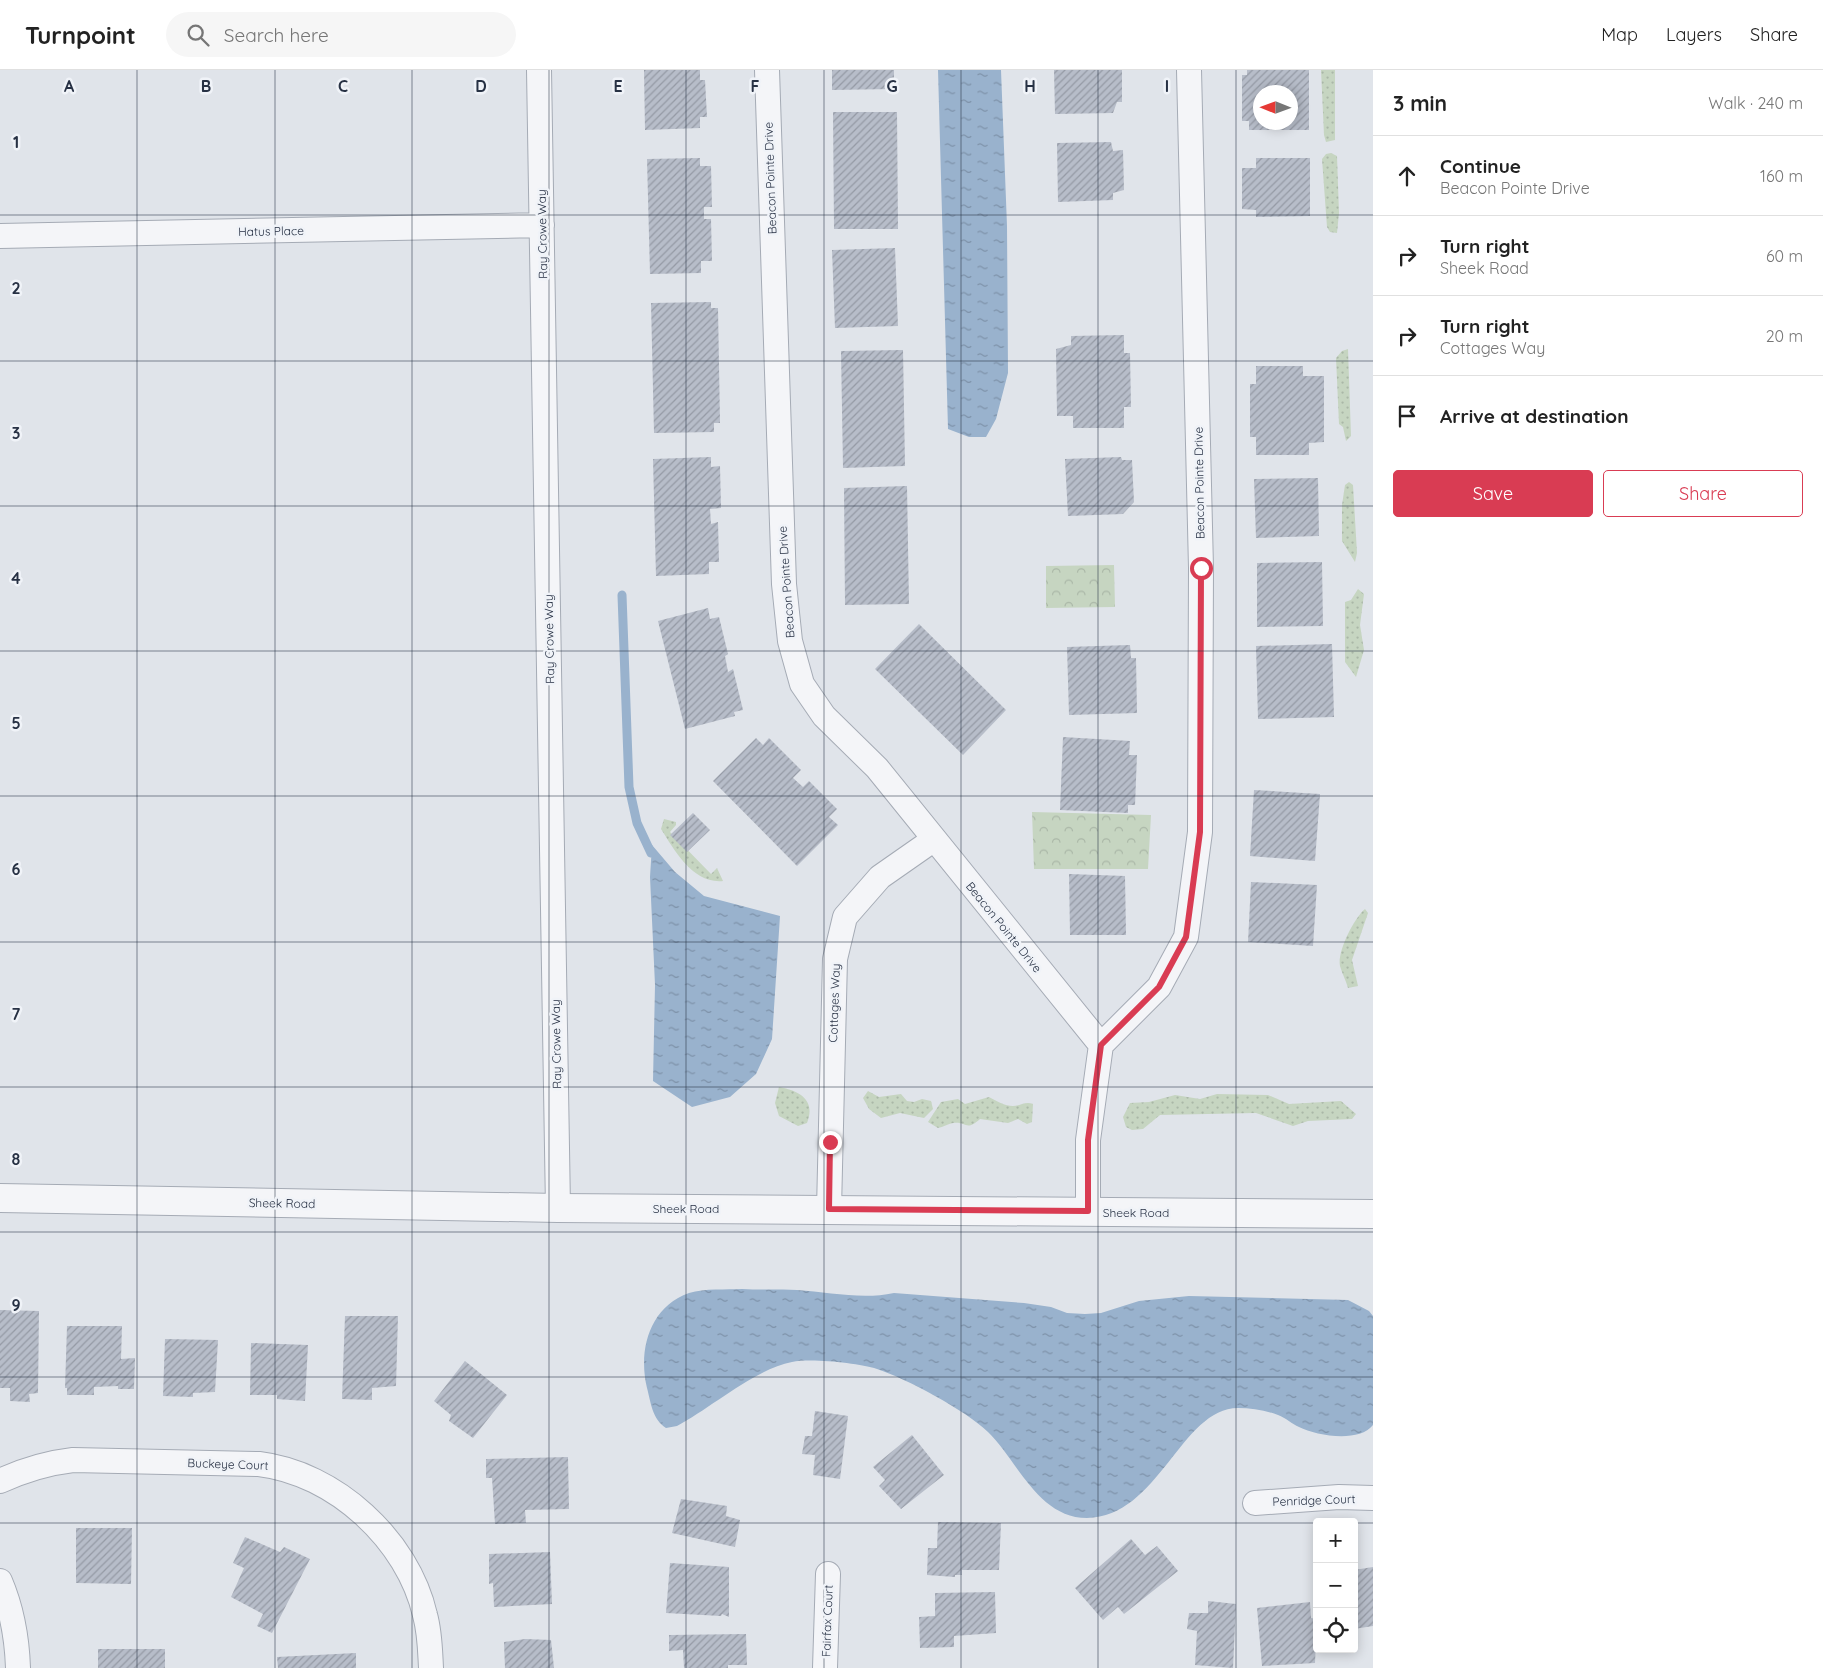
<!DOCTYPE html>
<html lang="en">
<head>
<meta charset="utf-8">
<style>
  body { margin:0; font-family:Quicksand,sans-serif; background:#f6f6f6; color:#222 }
  .controls { position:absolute; right:15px; bottom:15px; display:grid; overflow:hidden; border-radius:5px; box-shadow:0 2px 12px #0003 }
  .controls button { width:45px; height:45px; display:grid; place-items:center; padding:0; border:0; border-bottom:1px solid #e0e0e0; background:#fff; color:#222; font:25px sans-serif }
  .compass { position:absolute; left:1253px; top:15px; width:45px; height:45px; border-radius:50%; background:#fff; box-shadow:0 2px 12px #0003; rotate:271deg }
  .stop { position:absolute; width:15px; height:15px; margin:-11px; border:4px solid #d93c53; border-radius:50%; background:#fff }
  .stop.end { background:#d93c53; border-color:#fff; box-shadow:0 1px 5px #0008 }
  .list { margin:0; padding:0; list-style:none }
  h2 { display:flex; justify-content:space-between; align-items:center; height:65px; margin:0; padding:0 20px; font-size:21px }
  h2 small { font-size:16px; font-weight:400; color:#767676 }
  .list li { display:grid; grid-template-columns:32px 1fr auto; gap:15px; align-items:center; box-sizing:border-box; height:80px; padding:0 20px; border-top:1px solid #e0e0e0 }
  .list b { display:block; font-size:19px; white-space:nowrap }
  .list p { margin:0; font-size:16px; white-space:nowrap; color:#767676 }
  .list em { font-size:16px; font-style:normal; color:#767676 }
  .actions { display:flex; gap:10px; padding:15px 20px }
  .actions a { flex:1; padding:11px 0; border:1px solid #d93c53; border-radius:5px; text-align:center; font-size:18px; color:#d93c53 }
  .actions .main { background:#d93c53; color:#fff }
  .icon { flex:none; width:28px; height:28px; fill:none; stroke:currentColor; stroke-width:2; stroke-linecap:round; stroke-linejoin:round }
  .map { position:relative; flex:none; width:1373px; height:1598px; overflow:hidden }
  header { display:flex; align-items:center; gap:30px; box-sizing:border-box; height:70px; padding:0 25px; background:#fff; border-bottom:1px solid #e0e0e0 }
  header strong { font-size:24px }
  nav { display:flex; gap:28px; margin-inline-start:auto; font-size:18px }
  .search { width:350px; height:45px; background:#f6f6f6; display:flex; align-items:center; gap:12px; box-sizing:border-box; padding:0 18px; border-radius:28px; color:#767676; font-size:19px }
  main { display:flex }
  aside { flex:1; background:#fff }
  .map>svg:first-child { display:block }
</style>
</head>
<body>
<header>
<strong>Turnpoint</strong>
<div class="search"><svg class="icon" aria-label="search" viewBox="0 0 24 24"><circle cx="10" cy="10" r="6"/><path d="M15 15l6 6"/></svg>Search here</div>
<nav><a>Map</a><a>Layers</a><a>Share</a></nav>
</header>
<main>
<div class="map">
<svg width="1373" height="1598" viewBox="0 0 1373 1598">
  <defs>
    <pattern id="forest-crowns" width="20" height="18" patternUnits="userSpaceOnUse" patternTransform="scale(1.25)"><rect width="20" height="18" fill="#c6d5c1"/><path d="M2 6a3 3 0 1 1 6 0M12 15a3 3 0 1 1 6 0" fill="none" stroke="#aab7a7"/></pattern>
    <pattern id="garden-dots" width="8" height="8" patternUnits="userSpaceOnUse" patternTransform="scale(1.25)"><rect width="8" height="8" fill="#c6d5c1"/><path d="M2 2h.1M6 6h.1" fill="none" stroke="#aab7a7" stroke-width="1.8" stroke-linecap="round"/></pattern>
    <pattern id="water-ripples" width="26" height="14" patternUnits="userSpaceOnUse" patternTransform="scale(1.25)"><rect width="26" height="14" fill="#99b2cd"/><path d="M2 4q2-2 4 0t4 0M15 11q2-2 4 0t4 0" fill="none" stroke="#7d91a8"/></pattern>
    <pattern id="building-hatch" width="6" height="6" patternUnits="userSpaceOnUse" patternTransform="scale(1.25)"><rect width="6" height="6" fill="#b7bdc9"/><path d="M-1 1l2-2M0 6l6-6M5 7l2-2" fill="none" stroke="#959aa5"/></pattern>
  </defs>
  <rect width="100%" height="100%" fill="#e0e4ea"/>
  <!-- forest -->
  <path fill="url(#forest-crowns)" d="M 1114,495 L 1115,537 L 1046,538 L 1046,496 Z
    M 1032,742 L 1151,745 L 1148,799 L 1034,799 Z"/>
  <!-- garden -->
  <path fill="url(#garden-dots)" d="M 1321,0 L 1335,0 L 1335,70 L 1326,72 L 1324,65 Z
    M 1331,83 L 1337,86 L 1339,143 L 1337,163 L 1330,162 L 1327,157 L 1322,89 L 1326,84 Z
    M 1348,279 L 1351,366 L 1346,371 L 1343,357 L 1339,354 L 1336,288 L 1342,281 Z
    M 1349,412 L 1353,415 L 1357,483 L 1355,492 L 1342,471 L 1342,435 L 1345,415 Z
    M 1358,519 L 1364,524 L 1360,555 L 1364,580 L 1356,607 L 1345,592 L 1345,532 L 1351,530 Z
    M 664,749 L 676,752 L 676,755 L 670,762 L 711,804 L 717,798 L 723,811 C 693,814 675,781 661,759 Z
    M 1365,839 L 1368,843 L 1352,890 L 1358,916 L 1348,918 C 1346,911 1342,903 1340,896 C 1337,882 1354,848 1365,839 Z
    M 779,1017 C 800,1021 816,1030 807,1053 L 798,1056 L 779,1046 L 775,1033 Z
    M 868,1021 L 879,1027 L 901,1024 L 907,1031 L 914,1032 L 922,1029 L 931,1031 L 933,1039 L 924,1048 L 900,1043 L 881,1048 L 869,1039 L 863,1028 Z
    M 1217,1024 L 1268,1025 L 1289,1034 L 1341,1031 L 1356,1044 L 1352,1049 L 1308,1051 L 1293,1056 L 1256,1043 L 1160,1045 L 1143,1059 L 1132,1060 L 1126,1057 L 1123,1047 L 1130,1033 L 1149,1032 L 1175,1025 L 1200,1029 Z
    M 989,1027 C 996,1031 1005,1036 1013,1036 C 1021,1036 1025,1031 1033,1034 L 1032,1052 L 1027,1054 L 1018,1049 L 1008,1053 L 980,1049 C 966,1062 966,1051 953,1053 C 948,1054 943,1057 938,1058 L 928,1052 L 941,1032 L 958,1029 L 965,1034 Z"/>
  <!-- water -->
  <path fill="url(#water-ripples)" d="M 938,0 L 1001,0 L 1007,156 L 1008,303 L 996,349 L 986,367 L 969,367 L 948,359 Z
    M 652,775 L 675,802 L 704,826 L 780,846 L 772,969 L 756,1004 L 730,1027 L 692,1037 L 653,1011 L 655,915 L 650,807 Z
    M 742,1219 C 760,1220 779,1219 797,1220 C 829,1222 862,1230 894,1223 L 1024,1233 L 1051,1237 L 1067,1243 L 1085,1244 L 1101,1243 L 1139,1231 L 1189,1226 L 1348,1230 L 1369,1241 L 1373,1246 L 1373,1355 C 1359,1373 1317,1366 1299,1357 C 1292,1354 1286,1348 1278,1345 C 1265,1340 1251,1338 1238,1338 C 1181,1338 1159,1447 1087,1448 C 1038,1448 1017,1390 988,1362 C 967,1341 905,1308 877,1299 C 858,1293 811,1288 792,1292 C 755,1299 711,1338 677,1356 L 666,1358 C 652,1349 651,1333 647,1318 C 638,1281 649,1237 689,1223 C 705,1218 726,1220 742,1219 Z"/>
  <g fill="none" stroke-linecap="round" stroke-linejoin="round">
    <!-- stream -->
    <path stroke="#99b2cd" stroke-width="9" d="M 622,525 L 629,717 L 637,753 L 651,783"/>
  </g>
  <!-- building -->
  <path fill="url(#building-hatch)" fill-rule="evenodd" d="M 644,0 L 700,0 L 700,10 L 705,10 L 707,47 L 700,47 L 700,58 L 645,60 Z
    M 832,0 L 894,0 L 894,19 L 832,20 Z
    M 1054,0 L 1122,0 L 1122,32 L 1117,32 L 1113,43 L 1055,44 Z
    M 1247,0 L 1309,0 L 1309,60 L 1249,60 L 1249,51 L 1242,51 L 1242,5 L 1247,5 ZM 1260,22 L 1290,22 L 1290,52 L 1260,52 Z
    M 833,42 L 897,42 L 898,159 L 834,159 Z
    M 1111,72 L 1113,81 L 1123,80 L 1124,120 L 1113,123 L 1113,130 L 1058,132 L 1057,73 Z
    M 700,88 L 700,96 L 711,96 L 712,137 L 704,137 L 704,149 L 711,149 L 712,191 L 701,191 L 701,203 L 650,204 L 647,89 Z
    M 1256,88 L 1310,88 L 1310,146 L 1256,147 L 1256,140 L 1242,139 L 1242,98 L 1256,98 Z
    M 895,178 L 898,256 L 835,258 L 832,180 Z
    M 711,232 L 711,238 L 718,238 L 720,353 L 714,353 L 714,362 L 654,363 L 651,233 Z
    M 1124,265 L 1124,283 L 1130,283 L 1131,337 L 1124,337 L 1124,358 L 1073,358 L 1073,346 L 1057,346 L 1056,279 L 1071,275 L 1071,266 Z
    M 903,280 L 905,396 L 843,398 L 841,281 Z
    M 1256,296 L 1303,296 L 1303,306 L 1324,306 L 1324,372 L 1309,373 L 1309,385 L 1256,385 L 1256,367 L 1250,367 L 1250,314 L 1256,314 Z
    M 711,387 L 711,397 L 720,396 L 721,438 L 710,439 L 711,454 L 718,452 L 719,492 L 709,492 L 709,504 L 656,506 L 653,389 Z
    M 1121,387 L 1122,390 L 1132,390 L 1134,432 L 1123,444 L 1068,446 L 1065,389 Z
    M 1318,408 L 1319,466 L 1256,468 L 1254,409 Z
    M 907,416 L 909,534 L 845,535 L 844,418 Z
    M 1322,492 L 1323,556 L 1257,557 L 1257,493 Z
    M 708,538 L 710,549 L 719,547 L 728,584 L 725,586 L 728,602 L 733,599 L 743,640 L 734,642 L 735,646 L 685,659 L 658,551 Z
    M 919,554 L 1006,640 L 963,685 L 875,599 Z
    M 1332,574 L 1334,647 L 1258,649 L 1256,576 Z
    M 1130,575 L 1131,588 L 1136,588 L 1137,643 L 1069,645 L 1067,577 Z
    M 1063,667 L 1130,671 L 1129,685 L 1137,685 L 1135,735 L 1128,735 L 1128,743 L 1060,740 Z
    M 756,668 L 763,675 L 769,668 L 801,700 L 793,708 L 803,717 L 809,711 L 837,739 L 829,747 L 838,755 L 797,796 L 713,711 Z
    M 1254,720 L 1320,724 L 1315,791 L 1250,786 Z
    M 693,743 L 710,760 L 687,782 L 670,765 Z
    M 1069,804 L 1125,806 L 1126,865 L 1070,865 Z
    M 1251,812 L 1317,815 L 1313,876 L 1248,872 Z
    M 0,1240 L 39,1241 L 38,1323 L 29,1324 L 30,1332 L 10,1331 L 10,1318 L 0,1318 Z
    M 345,1246 L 398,1246 L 396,1316 L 372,1318 L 372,1330 L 342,1329 Z
    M 67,1256 L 122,1256 L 121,1289 L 135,1288 L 134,1319 L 118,1319 L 118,1316 L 94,1317 L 94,1325 L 67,1325 L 67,1318 L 65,1318 Z
    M 165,1269 L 218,1270 L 215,1322 L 193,1323 L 193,1327 L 163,1326 Z
    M 251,1273 L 308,1275 L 305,1331 L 277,1329 L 277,1325 L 250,1325 Z
    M 465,1291 L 507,1325 L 473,1368 L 449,1351 L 451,1345 L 434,1331 Z
    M 815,1341 L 848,1346 L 840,1409 L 813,1405 L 815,1385 L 802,1384 L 805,1366 L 812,1366 Z
    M 912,1365 L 944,1405 L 901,1439 L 879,1416 L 885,1410 L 873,1397 Z
    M 568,1387 L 569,1439 L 525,1440 L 526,1453 L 495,1454 L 492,1408 L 486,1408 L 486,1389 Z
    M 681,1429 L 727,1436 L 726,1446 L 740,1450 L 735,1477 L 672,1463 Z
    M 938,1452 L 1001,1453 L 999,1500 L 962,1500 L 962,1505 L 955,1505 L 955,1507 L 927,1505 L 928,1478 L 937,1478 Z
    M 76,1458 L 132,1458 L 131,1514 L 76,1513 Z
    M 245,1467 L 280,1482 L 284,1477 L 310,1489 L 272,1563 L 257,1556 L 263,1544 L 231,1527 L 244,1498 L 233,1493 Z
    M 1131,1469 L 1145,1485 L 1157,1476 L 1178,1501 L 1124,1544 L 1118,1537 L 1103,1550 L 1075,1518 Z
    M 550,1482 L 552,1534 L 494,1537 L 493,1513 L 489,1514 L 489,1484 Z
    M 670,1493 L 729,1497 L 729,1547 L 722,1544 L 721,1546 L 666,1543 Z
    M 1373,1497 L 1373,1556 L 1354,1559 L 1354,1500 Z
    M 995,1522 L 996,1563 L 954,1566 L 954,1577 L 920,1578 L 919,1547 L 935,1546 L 935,1523 Z
    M 1208,1531 L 1236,1534 L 1233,1598 L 1195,1595 L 1197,1561 L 1187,1559 L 1189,1543 L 1208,1543 Z
    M 1310,1532 L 1311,1548 L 1317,1549 L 1315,1593 L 1262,1596 L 1257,1538 Z
    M 746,1564 L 747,1595 L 728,1595 L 728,1598 L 684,1598 L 683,1580 L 669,1581 L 669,1565 Z
    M 525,1569 L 551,1570 L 554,1598 L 505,1598 L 504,1572 Z
    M 98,1579 L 165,1579 L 165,1598 L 98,1598 Z
    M 356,1583 L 356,1598 L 278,1598 L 277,1587 Z"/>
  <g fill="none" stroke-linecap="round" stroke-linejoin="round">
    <defs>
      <path id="minor" d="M 539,0 L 558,1138
        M 767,0 L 784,514 L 790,571 L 802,614 L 824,646 L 877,698 L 1101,975
        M 0,166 L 542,155
        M 829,1139 L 835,889 L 845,847 L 880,807 L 933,770
        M 1088,1141 L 1088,1070 L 1101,975 L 1159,917 L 1186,867 L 1200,762 L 1201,498 L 1189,0
        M 0,1411 C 24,1400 47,1393 73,1390 L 259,1394 C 335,1403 408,1470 425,1545 C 430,1563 430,1580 431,1598
        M 1255,1433 L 1339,1427 L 1373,1428
        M 0,1511 C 12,1539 17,1568 18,1598
        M 825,1598 L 828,1504"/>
      <path id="tertiary" d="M 0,1128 L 558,1138 L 1373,1144"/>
    </defs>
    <!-- minor casing -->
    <use href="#minor" stroke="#a5abb5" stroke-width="26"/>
    <!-- tertiary casing -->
    <use href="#tertiary" stroke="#a5abb5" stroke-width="30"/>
    <!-- minor -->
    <use href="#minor" stroke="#f4f5f8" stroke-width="24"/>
    <!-- tertiary -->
    <use href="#tertiary" stroke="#f4f5f8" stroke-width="28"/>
  </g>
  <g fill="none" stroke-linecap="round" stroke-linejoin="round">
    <!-- route -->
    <path stroke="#d93c53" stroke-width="6" d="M 830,1072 L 829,1139 L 1088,1141 L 1088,1070 L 1101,975 L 1159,917 L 1186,867 L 1200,762 L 1201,498"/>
  </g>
  <!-- grid -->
  <path fill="none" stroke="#273144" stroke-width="1" stroke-opacity="0.55" d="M 137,0 L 137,1598M 275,0 L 275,1598M 412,0 L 412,1598M 549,0 L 549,1598M 686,0 L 686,1598M 824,0 L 824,1598M 961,0 L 961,1598M 1098,0 L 1098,1598M 1236,0 L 1236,1598M 0,145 L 1373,145M 0,291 L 1373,291M 0,436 L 1373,436M 0,581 L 1373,581M 0,726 L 1373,726M 0,872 L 1373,872M 0,1017 L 1373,1017M 0,1162 L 1373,1162M 0,1307 L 1373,1307M 0,1453 L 1317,1453M 1354,1453 L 1373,1453"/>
  <g text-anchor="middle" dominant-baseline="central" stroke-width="5" stroke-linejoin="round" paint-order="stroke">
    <!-- street labels -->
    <g font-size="12" fill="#273144" stroke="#f0f3f8">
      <text transform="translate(770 108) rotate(-92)">Beacon Pointe Drive</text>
      <text transform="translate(271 161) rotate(-1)">Hatus Place</text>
      <text transform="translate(542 164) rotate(-91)">Ray Crowe Way</text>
      <text transform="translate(1199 413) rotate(-91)">Beacon Pointe Drive</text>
      <text transform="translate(786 512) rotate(-94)">Beacon Pointe Drive</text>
      <text transform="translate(549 569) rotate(-91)">Ray Crowe Way</text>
      <text transform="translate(1004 857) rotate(51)">Beacon Pointe Drive</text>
      <text transform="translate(834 933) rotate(-88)">Cottages Way</text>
      <text transform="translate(556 974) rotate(-91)">Ray Crowe Way</text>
      <text transform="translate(282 1133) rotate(1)">Sheek Road</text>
      <text x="686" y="1138">Sheek Road</text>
      <text x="1136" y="1142">Sheek Road</text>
      <text transform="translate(228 1394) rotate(2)">Buckeye Court</text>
      <text transform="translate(1314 1430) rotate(-2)">Penridge Court</text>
      <text transform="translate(827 1551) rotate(-88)">Fairfax Court</text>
    </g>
  </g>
  <g font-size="16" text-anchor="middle" font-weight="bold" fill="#273144" stroke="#f0f3f8" stroke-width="5" stroke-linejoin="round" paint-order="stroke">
    <text x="69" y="22">A</text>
    <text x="206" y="22">B</text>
    <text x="343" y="22">C</text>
    <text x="481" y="22">D</text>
    <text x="618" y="22">E</text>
    <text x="755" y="22">F</text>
    <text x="892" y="22">G</text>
    <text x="1030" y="22">H</text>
    <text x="1167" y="22">I</text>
    <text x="16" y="78">1</text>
    <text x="16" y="224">2</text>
    <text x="16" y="369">3</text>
    <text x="16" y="514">4</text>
    <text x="16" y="659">5</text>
    <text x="16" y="805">6</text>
    <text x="16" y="950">7</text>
    <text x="16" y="1095">8</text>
    <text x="16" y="1241">9</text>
  </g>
</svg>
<div class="controls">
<button>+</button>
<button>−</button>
<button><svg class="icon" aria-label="locate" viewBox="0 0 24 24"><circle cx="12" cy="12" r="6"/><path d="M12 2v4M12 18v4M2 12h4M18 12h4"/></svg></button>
</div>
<svg class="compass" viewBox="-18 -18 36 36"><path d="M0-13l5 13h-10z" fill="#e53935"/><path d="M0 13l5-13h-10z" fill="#767676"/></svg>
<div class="stop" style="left:1201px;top:498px"></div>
<div class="stop end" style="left:830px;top:1072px"></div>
</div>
<aside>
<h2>3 min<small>Walk · 240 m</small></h2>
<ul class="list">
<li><svg class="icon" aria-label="ahead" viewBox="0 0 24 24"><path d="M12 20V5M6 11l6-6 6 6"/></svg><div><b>Continue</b><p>Beacon Pointe Drive</p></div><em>160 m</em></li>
<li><svg class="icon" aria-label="right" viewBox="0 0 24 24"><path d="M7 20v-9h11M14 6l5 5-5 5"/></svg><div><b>Turn right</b><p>Sheek Road</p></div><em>60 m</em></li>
<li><svg class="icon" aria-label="right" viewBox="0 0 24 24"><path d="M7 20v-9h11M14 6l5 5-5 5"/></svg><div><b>Turn right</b><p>Cottages Way</p></div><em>20 m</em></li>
<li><svg class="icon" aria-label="arrive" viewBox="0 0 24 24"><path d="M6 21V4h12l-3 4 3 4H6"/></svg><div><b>Arrive at destination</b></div></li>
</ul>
<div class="actions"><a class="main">Save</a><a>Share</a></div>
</aside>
</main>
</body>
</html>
